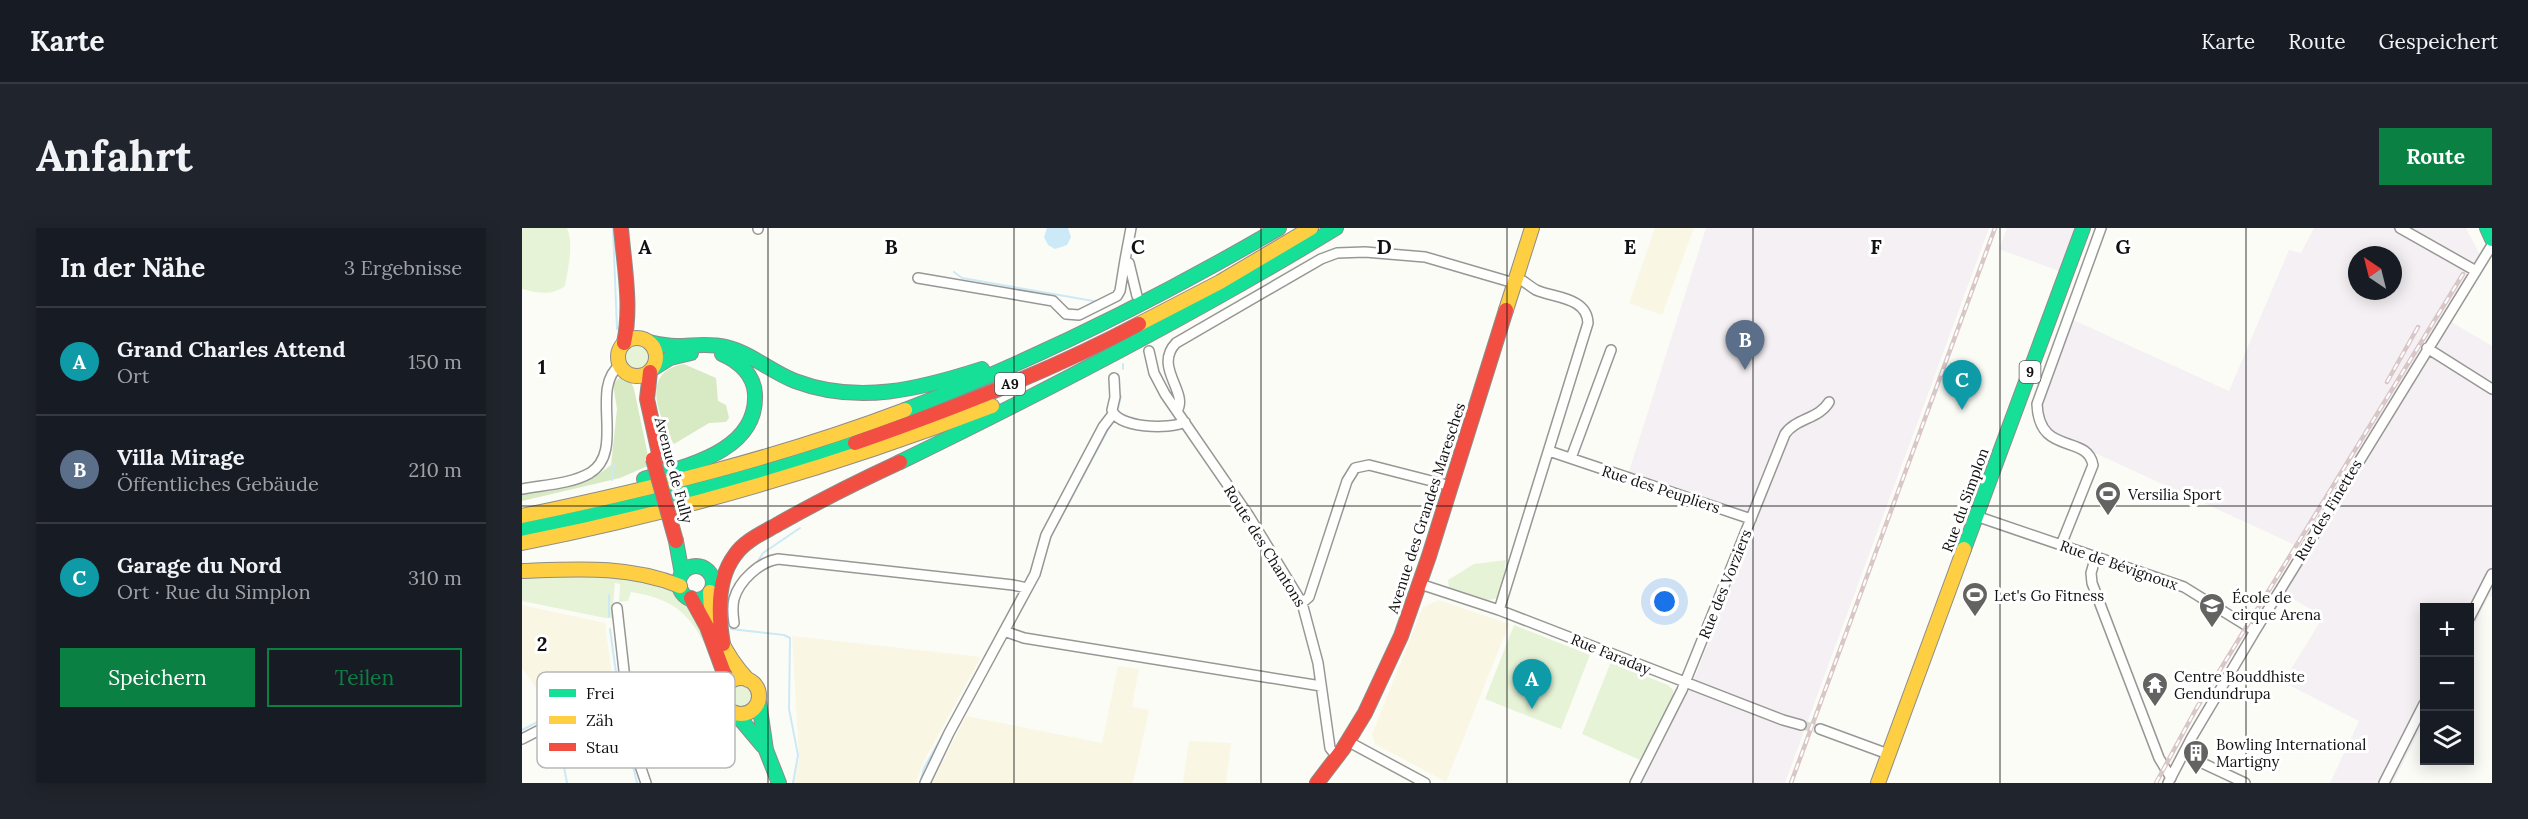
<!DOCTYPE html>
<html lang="de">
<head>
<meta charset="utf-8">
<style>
  body { margin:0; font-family:Lora,serif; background:#20242c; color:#f1f3f6 }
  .controls { position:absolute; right:18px; bottom:18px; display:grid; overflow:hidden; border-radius:0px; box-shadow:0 3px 15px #0003 }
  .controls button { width:54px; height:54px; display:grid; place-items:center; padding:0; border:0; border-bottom:2px solid #363941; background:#171b24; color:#f1f3f6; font:30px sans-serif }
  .compass { position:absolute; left:1826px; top:18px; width:54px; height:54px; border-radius:50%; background:#171b24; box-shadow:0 3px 15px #0003; rotate:325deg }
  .you { position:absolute; left:1143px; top:374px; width:21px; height:21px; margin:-15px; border:4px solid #fff; border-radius:50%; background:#1a73e8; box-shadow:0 0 0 9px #1a73e833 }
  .badge { display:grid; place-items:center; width:39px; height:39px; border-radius:50%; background:#0b8043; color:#fff; font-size:20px; font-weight:700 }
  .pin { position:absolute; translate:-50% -50px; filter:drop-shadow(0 2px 3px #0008) }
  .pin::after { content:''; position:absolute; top:32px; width:21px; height:18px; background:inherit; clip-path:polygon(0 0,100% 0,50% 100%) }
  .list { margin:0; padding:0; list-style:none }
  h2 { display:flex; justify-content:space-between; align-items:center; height:78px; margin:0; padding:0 24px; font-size:26px }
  h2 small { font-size:20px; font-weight:400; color:#9ea1a6 }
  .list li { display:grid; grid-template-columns:39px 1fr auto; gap:18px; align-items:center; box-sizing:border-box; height:108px; padding:0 24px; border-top:2px solid #363941 }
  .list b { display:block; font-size:22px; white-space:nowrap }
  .list p { margin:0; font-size:20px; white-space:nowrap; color:#9ea1a6 }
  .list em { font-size:20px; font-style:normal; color:#9ea1a6 }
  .actions { display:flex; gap:12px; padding:18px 24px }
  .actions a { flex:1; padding:14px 0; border:2px solid #0b8043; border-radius:0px; text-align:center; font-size:21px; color:#0b8043 }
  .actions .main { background:#0b8043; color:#fff }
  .icon { flex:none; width:33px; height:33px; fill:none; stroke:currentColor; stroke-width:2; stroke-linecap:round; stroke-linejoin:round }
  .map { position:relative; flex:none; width:1970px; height:555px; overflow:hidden; border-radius:0px }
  header { display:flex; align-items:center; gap:36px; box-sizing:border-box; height:84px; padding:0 30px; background:#171b24; border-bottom:2px solid #363941 }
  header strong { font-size:28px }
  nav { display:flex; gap:33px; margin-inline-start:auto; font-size:21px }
  .intro { display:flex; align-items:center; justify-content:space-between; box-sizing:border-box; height:144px; padding:0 36px }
  h1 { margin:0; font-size:42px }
  .button { padding:15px 27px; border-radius:0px; background:#0b8043; color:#fff; font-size:21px; font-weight:700 }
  main { display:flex; gap:36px; padding:0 36px }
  aside { flex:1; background:#171b24; border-radius:0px; box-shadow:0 3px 15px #0003 }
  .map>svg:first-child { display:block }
</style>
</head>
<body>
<header>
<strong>Karte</strong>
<nav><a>Karte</a><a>Route</a><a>Gespeichert</a></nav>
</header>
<div class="intro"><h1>Anfahrt</h1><a class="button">Route</a></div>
<main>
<aside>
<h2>In der Nähe<small>3 Ergebnisse</small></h2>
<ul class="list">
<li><span class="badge" style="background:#0f9aa8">A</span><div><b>Grand Charles Attend</b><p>Ort</p></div><em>150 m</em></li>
<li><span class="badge" style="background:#5c6f8a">B</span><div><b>Villa Mirage</b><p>Öffentliches Gebäude</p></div><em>210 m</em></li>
<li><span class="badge" style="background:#0f9aa8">C</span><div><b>Garage du Nord</b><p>Ort · Rue du Simplon</p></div><em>310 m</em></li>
</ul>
<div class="actions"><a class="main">Speichern</a><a>Teilen</a></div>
</aside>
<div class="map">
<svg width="1970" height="555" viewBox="0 0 1970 555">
  <rect width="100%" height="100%" fill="#fcfcf7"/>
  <!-- industrial -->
  <path fill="#f4f0f3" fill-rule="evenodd" d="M 1184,0 L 1467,0 L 1263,555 L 1120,555 L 1173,449 L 1236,290 L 1106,247 Z
    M 1485,0 L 1553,0 L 1537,43 L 1477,21 Z
    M 1792,0 L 1944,0 L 1958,27 L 1928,93 L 1970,118 L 1970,369 L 1967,368 L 1948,405 L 1948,380 L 1902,380 L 1902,494 L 1871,555 L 1808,555 L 1837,493 L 1761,454 L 1801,389 L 1763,366 L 1786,323 L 1536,208 L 1529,204 L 1518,184 L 1518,179 L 1549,91 L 1707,163 L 1767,22 L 1779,25 ZM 1835,27 L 1871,27 L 1871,63 L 1835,63 Z"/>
  <!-- farmland -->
  <path fill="#f9f6e3" d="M 1133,0 L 1172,0 L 1140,87 L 1107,75 Z
    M 917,372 L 987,396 L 924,554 L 853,516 L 850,506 L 901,379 Z
    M 0,377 L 83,395 L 92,464 L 30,483 L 0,440 Z
    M 270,408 L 459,429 L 402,533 L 394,555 L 272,555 L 277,530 Z
    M 596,438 L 617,441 L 610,479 L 627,482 L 611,555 L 410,555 L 444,488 L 580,515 Z
    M 667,513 L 709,515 L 704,555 L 661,555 Z"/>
  <!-- green -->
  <path fill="#e7f3d7" d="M 0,0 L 45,0 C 52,16 46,41 43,58 C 29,68 17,65 0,61 Z
    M101 129a14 14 0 1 1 28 0a14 14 0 1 1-28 0Z
    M 984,332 L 979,368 C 963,378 943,366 927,361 L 926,352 L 952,336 Z
    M 0,349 C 49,349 136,338 168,379 C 183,397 189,426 198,447 C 174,399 167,373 109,364 L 106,373 L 97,374 L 98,356 L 93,355 L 90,390 L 83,390 L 0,373 Z
    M 992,397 L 1068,427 L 1039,501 L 963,471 Z
    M 1089,434 L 1146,457 L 1151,462 L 1152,468 L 1120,533 L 1060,506 Z
    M208 468a11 11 0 1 1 22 0a11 11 0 1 1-22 0Z"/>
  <!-- forest -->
  <path fill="#d8eac4" d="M 162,136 L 194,150 L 196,173 L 204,177 L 207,190 L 204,194 L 187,195 L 152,216 C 138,190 116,144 162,136 Z
    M 99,148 L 108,152 L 112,161 L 128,237 L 98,250 L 0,273 L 0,267 L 73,249 L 89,237 L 95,181 L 91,156 Z"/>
  <!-- water -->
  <path fill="#cce9f7" d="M 525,0 L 546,0 L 549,9 L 545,17 L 533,21 L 526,17 L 522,9 Z"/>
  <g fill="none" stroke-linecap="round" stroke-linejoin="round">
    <!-- stream -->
    <path stroke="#cce9f7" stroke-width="2" d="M 91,0 L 95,101
      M 432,44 L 440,50 L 577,74
      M 601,136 L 601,141
      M 595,185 L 599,168
      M 90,252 L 92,236
      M 528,310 L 589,196
      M 234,336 L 241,325 L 278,300
      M 504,352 L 510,341
      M 486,387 L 498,365
      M 87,389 L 87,367
      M 208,395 L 209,401 L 262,407 L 268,410 L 267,481 L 276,527 L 271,555
      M 88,401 L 96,459
      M 463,429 L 479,400
      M 101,487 L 105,508
      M 0,502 L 31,486
      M 35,503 L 45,555
      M 106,517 L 115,555
      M 398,555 L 402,540 L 438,476"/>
    <!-- street-tunnel -->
    <path stroke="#d9d9d4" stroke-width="9" stroke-dasharray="9 4.5" stroke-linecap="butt" d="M 1279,497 L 1298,501"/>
    <defs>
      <path id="street" d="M 609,0 L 603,32 L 607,35 L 615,68
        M 1878,0 L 1954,43
        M 236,1 L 236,0
        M 396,50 L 531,73 L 544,86 L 557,87 L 595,68 L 598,63 L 603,32
        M 1905,120 L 1970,161
        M 627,123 L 632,145 L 643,166 L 727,288 L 780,375 L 796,435 L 808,520 L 815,529
        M 592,150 L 593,169 L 590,182 C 596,200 647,202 663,194
        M 655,183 C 667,164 631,139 654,115 L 799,31 L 815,25 L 843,24 L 903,29 L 992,55
        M 1027,223 L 1229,291
        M 1049,230 L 1089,122
        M 0,261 C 21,257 49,256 68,245 C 104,223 67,160 98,137
        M 1454,288 L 1662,359 L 1733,403
        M 1539,317 L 1571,237 C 1565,205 1517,229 1515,176 L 1579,0
        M 1574,328 L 1569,345 L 1570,355 L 1637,530 L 1649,550
        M 898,356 L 977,382 L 1261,492 L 1279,497
        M 780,375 L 787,369 L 825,253 L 833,240 L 847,237 L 929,258
        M 95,380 L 110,514 L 124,555
        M 977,382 L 1066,95 C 1065,69 1032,70 1014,62 C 1007,58 1001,52 994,49
        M 1948,389 L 1970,346
        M 212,395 C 211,388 210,379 212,371 C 217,353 237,334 256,331 L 491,357 L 505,360
        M 482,403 L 502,410 L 799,458
        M 182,473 L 192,469 L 202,461
        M 1298,501 L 1366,526
        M 0,511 C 70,474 132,452 210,484
        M 827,514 L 903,555
        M 1661,526 L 1723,555
        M 403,555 L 427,505 L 513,346 L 524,307 L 581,199 L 591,186
        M 1113,555 L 1160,462 L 1263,206 C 1274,190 1297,191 1307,174
        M 1646,555 L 1670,509 L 1733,403 L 1970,17
        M 1862,555 L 1902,476"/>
      <path id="fast" d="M 1965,0 L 1970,11
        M 127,114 C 136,116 145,118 154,118 C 171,118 187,115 204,119 C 229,125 249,144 273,153 C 336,177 398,161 460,141
        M 132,140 L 148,130 L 169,125
        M 383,182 C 513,132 637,70 757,0
        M 378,234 C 526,162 673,86 814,0
        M 122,251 C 165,238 236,223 233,166 C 232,147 217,133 200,126
        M 0,302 C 113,279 225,253 333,215
        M 154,313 L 160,346
        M 1442,321 L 1561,0
        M157 355a17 17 0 1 1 34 0a17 17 0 1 1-34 0Z
        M 237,474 L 244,522 L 257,555
        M 214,486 L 241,518"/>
      <path id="slow" d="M 984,82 L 1010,0
        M 617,96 L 698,54 L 789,0
        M96 129a19 19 0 1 1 38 0a19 19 0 1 1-38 0Z
        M 0,288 C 130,261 259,229 383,182
        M 0,315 C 161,283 317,237 470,178
        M 0,343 C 54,341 107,337 158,358
        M 188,364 C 188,399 203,427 226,452
        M201 468a18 18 0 1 1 36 0a18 18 0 1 1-36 0Z
        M 1356,555 L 1442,321"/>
      <path id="jam" d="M 99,0 C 102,37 110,78 102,115
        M 128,144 L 125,171 L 138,230
        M 333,215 C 430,181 526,144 617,96
        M 169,370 L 185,399 L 206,456
        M 201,416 C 196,387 194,352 213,327 C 223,312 243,304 258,295 C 297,273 337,253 378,234
        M 795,555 L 821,521 L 843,485 L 879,408 L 907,328 L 984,82"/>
    </defs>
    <!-- street casing -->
    <use href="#street" stroke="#979795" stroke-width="12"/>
    <!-- fast casing -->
    <use href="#fast" stroke="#8d8d8b" stroke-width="16"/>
    <!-- slow casing -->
    <use href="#slow" stroke="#8d8d8b" stroke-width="16"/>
    <!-- jam casing -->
    <use href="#jam" stroke="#8d8d8b" stroke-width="16"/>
    <!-- street -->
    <use href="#street" stroke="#fffffe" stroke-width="9"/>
    <!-- fast -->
    <use href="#fast" stroke="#16e098" stroke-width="14"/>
    <!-- slow -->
    <use href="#slow" stroke="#ffcf43" stroke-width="14"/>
    <!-- jam -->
    <use href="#jam" stroke="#f24e42" stroke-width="14"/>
    <defs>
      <path id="rail" d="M 1865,154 L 1896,99
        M 1269,555 L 1473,0
        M 1634,555 L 1674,481 L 1941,46"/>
    </defs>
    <!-- rail casing -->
    <use href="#rail" stroke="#d9c6c7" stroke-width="4.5"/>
    <!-- rail -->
    <use href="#rail" stroke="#fff" stroke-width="2" stroke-dasharray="7" stroke-linecap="butt"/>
    <defs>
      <path id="jam-bridge" d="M 131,231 L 154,313"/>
    </defs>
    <!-- jam-bridge casing -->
    <use href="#jam-bridge" stroke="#8d8d8b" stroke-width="16" stroke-linecap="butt"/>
    <!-- jam-bridge -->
    <use href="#jam-bridge" stroke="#f24e42" stroke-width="14"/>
  </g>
  <!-- grid -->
  <path fill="none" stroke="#111" stroke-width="1.5" stroke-opacity="0.55" d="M 246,0 L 246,555M 492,0 L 492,555M 739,0 L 739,555M 985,0 L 985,555M 1231,0 L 1231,555M 1478,0 L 1478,555M 1724,0 L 1724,555M 0,278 L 1970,278"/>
  <!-- icons -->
  <defs>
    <symbol id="stadium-pin" viewBox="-11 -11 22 30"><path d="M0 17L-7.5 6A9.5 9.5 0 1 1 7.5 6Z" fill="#636362" stroke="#fff"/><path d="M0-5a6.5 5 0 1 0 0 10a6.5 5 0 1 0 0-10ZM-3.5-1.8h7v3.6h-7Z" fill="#fff"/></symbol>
    <symbol id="school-pin" viewBox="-11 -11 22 30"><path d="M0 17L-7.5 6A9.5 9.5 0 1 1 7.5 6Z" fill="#636362" stroke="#fff"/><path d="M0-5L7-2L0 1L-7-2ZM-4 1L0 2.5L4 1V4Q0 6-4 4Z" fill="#fff"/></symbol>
    <symbol id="temple-pin" viewBox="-11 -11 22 30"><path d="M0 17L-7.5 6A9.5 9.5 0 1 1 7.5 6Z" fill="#636362" stroke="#fff"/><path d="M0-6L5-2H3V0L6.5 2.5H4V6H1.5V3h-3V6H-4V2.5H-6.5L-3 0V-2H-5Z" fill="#fff"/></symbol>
    <symbol id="building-pin" viewBox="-11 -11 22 30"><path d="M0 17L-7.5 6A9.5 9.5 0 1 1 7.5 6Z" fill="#636362" stroke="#fff"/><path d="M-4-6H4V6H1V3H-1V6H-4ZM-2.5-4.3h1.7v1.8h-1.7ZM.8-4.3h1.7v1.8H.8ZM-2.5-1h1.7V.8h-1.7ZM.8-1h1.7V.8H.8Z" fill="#fff"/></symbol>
  </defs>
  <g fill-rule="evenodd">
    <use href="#stadium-pin" x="1571" y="251" width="30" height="40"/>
    <use href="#stadium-pin" x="1438" y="352" width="30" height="40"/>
    <use href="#school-pin" x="1675" y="363" width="30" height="40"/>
    <use href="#temple-pin" x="1618" y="442" width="30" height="40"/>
    <use href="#building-pin" x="1659" y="510" width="30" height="40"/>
  </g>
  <g text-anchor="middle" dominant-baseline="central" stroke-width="6" stroke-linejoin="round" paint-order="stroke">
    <!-- shield labels -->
    <g fill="#fff" stroke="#585858" stroke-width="1.5">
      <rect x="1497.5" y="133" width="21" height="22" rx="4.5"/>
      <rect x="473" y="145" width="30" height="22" rx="4.5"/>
    </g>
    <g font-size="14" font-weight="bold" fill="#111">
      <text x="1508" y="144">9</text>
      <text x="488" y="156">A9</text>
    </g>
    <!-- street labels -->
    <g font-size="15" fill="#111" stroke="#fff">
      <text transform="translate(152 242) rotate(75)">Avenue de Fully</text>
      <text transform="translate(1139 261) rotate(18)">Rue des Peupliers</text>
      <text transform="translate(1443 272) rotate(-70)">Rue du Simplon</text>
      <text transform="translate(904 280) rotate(-72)">Avenue des Grandes Maresches</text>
      <text transform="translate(1806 282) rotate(-59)">Rue des Finettes</text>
      <text transform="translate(743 318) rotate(58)">Route des Chantons</text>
      <text transform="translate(1597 337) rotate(19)">Rue de Bévignoux</text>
      <text transform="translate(1203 356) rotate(-68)">Rue des Vorziers</text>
      <text transform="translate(1089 426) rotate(22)">Rue Faraday</text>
    </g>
    <!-- poi labels -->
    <g font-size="15" fill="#111" stroke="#fff" text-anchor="start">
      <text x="1606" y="266">Versilia Sport</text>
      <text x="1472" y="367">Let's Go Fitness</text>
      <text x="1710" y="369">École de<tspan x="1710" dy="17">cirque Arena</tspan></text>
      <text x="1652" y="448">Centre Bouddhiste<tspan x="1652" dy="17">Gendundrupa</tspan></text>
      <text x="1694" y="516">Bowling International<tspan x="1694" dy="17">Martigny</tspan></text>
    </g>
  </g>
  <!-- legend -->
  <rect x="15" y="444" width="198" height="96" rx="9" fill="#fff" stroke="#b8b8b8" stroke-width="1.5"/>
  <rect x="27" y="461" width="27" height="8" fill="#16e098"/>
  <rect x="27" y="488" width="27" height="8" fill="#ffcf43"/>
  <rect x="27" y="515" width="27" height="8" fill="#f24e42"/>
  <g font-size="16" fill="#111">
    <text x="64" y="471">Frei</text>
    <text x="64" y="498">Zäh</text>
    <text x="64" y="525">Stau</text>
  </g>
  <g font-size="20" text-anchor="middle" font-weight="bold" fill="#111" stroke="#fff" stroke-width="6" stroke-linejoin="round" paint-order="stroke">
    <text x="123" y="26">A</text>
    <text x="369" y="26">B</text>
    <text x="616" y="26">C</text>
    <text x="862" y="26">D</text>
    <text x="1108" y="26">E</text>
    <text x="1354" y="26">F</text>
    <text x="1601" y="26">G</text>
    <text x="20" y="146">1</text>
    <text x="20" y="423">2</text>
  </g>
</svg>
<div class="controls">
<button>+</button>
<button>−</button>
<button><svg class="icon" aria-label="layers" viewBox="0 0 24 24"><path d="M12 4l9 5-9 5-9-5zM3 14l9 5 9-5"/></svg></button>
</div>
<svg class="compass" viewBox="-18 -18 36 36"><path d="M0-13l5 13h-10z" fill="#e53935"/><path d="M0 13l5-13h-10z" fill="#9ea1a6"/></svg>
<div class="you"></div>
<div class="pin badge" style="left:1010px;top:481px;background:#0f9aa8">A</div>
<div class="pin badge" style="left:1223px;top:142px;background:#5c6f8a">B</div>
<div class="pin badge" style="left:1440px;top:182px;background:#0f9aa8">C</div>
</div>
</main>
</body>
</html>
